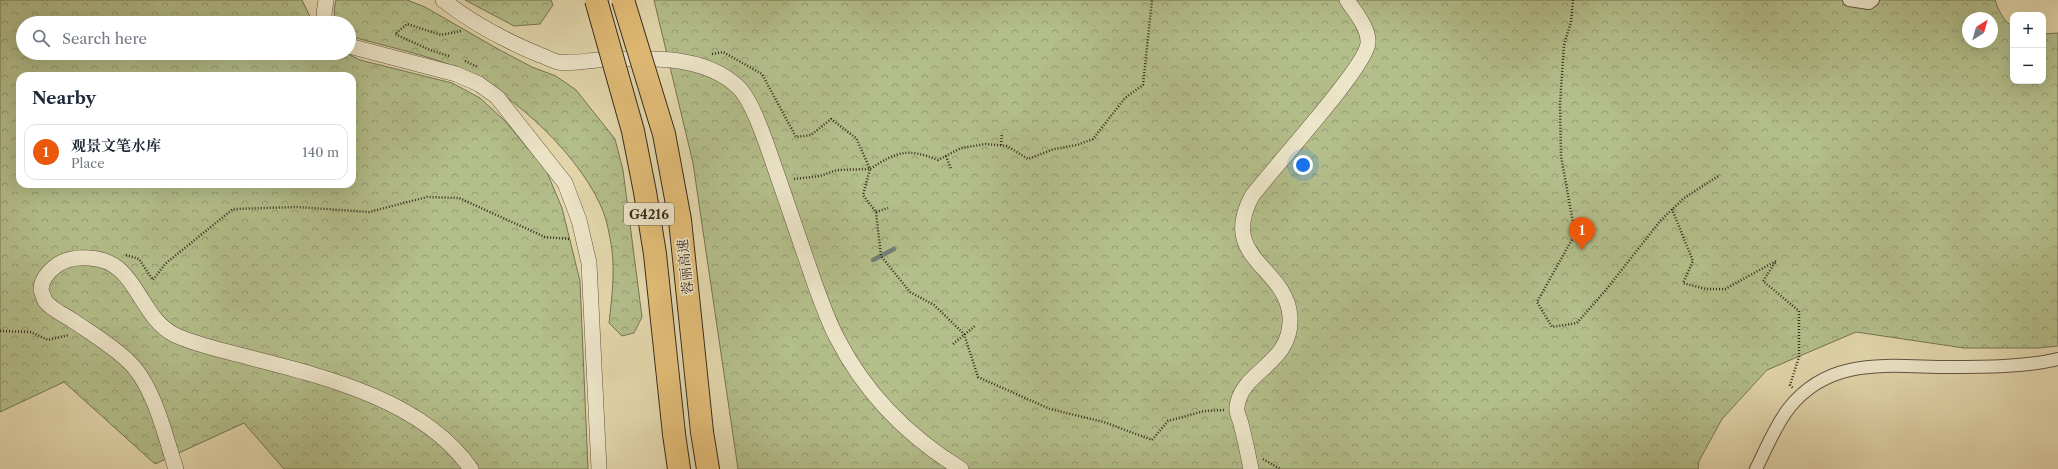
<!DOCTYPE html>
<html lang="en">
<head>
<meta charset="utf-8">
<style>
  body { margin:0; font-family:"Libre Caslon Text","Noto Serif SC",serif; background:#f2f2f3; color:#1f2937 }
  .controls { position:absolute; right:12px; top:12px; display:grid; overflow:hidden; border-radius:8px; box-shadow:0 4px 16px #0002 }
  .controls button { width:36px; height:36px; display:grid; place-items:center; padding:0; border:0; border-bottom:1px solid #e0e1e3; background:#fff; color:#1f2937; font:20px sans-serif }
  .compass { position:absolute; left:1962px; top:12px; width:36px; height:36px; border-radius:50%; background:#fff; box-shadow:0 4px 16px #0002; rotate:37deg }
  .you { position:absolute; left:1303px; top:165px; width:14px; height:14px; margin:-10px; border:3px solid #fff; border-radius:50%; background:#1a73e8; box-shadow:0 0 0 6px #1a73e833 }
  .badge { display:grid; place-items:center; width:26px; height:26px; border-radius:50%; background:#ea580c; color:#fff; font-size:13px; font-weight:700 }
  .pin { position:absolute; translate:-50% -33px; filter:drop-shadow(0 1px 2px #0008) }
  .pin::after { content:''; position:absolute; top:21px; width:14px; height:12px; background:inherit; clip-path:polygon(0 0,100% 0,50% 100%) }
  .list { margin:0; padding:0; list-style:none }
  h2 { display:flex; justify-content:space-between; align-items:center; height:52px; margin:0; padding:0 16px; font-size:17px }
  h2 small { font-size:13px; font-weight:400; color:#747a83 }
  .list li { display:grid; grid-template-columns:26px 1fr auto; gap:12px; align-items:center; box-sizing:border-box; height:56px; margin:0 8px 8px; padding:0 8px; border:1px solid #e0e1e3; border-radius:12px }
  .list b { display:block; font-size:15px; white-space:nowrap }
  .list p { margin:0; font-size:13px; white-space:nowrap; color:#747a83 }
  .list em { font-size:13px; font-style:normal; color:#747a83 }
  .icon { flex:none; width:22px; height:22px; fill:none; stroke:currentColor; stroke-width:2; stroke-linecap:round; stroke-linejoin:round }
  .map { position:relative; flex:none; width:2058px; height:469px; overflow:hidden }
  .search { position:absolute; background:#fff; box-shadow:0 4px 16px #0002; left:16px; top:16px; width:340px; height:44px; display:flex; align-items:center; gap:10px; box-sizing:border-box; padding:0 14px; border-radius:22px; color:#747a83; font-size:15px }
  .panel { position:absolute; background:#fff; box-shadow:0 4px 16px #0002; left:16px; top:72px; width:340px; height:116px; border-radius:12px }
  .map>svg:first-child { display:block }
</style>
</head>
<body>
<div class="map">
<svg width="2058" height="469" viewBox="0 0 2058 469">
  <defs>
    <pattern id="forest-crowns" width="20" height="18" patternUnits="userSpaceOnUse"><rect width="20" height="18" fill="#b3be8a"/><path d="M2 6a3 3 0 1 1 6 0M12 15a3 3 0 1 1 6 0" fill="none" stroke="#939b70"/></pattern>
  </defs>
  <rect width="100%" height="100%" fill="#e3d7ac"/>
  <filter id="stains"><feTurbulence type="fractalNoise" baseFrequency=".005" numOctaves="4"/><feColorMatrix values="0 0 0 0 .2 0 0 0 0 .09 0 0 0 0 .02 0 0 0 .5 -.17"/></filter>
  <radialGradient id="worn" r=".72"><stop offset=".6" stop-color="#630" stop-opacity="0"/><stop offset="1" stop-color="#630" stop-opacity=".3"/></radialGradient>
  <!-- forest -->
  <path fill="url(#forest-crowns)" stroke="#767454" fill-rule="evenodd" d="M 0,0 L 302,0 L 313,23 L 23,23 L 23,53 L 346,53 L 360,60 L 452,83 L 480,98 L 504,120 L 546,170 L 562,208 L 580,281 L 588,469 L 284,469 L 244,423 L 155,464 L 64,382 L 0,412 ZM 20,76 L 352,76 L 352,184 L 20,184 Z
    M 336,0 L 407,0 L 425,7 L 498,49 L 532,67 L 556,76 L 576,90 L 615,139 L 623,170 L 642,317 L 634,333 L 622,336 L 609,323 C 612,296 616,266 610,238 C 608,227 605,214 600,204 C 574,148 503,84 445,63 C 414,52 381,45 349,36 L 349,23 L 337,23 C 333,16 334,8 336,0 Z
    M 465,0 L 551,0 L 553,5 L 540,24 L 514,26 Z
    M 654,0 L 1995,0 C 1998,9 2004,23 2013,26 L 2013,81 L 2043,81 L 2043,34 L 2058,33 L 2058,346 L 2038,348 L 1964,348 L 1856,332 L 1767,370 L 1722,419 L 1699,461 L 1698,469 L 738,469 L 693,163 ZM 1968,18 L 1992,18 L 1992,42 L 1968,42 Z"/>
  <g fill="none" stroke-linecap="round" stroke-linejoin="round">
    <!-- stream -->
    <path stroke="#737f78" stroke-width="4.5" d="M 873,260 L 894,249"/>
    <defs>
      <path id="minor" d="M 1849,0 L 1869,3 L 1873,0
        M 1756,469 C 1766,449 1775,426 1789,408 C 1831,355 1891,367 1949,367 C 1984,367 2025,367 2058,359"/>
      <path id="tertiary" d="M 443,0 C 472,23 506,41 540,55 C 546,57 553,61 558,62 C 570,64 585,61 597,60 C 643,58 702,53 738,87 C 754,102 769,152 777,174 C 788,206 799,238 810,270 C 818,293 826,317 837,338 C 865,393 909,437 961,469
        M 325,23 L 324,14 L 326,0
        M 349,46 L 456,74 L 479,84 L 497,97 L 565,183 L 579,220 L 589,263 L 599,469
        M 176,469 C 165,436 154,384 127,360 C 111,345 91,333 72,320 C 64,315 51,309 45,301 C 44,298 42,293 41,290 C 41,280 49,271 57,265 C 66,259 78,257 89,258 C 138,260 137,316 175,335 C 199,346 226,351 251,358 C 326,377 424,401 471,469
        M 1251,469 C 1248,454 1245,439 1241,424 C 1240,419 1236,413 1237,407 C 1241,370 1293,365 1290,316 C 1286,266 1218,259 1252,196 C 1272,169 1367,66 1368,43 C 1369,28 1355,12 1347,0"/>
      <path id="motorway" d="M 702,432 L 708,469
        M 674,434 L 679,469"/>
    </defs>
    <!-- minor casing -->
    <use href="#minor" stroke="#645642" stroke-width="14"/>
    <!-- tertiary casing -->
    <use href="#tertiary" stroke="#645642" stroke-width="16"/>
    <!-- motorway casing -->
    <use href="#motorway" stroke="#3a2b1f" stroke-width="24"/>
    <!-- path -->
    <path stroke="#3a2b1f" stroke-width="2.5" stroke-dasharray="1 2" stroke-linecap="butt" d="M 1573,0 L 1571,22 L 1564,45 L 1560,104 L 1561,156 L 1575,234 L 1537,302 L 1552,327 L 1577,323 L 1605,291 L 1661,220 L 1684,198 L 1720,175
      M 712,54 L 723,52 L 762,74 L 796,137 L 811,135 L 831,119 L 856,138 L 870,169 C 898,151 907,148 938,160 L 961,148 L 986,144 L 1007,146 L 1028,159 L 1054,149 L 1077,145 L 1093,139 L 1125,98 L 1143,85 L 1152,0
      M 449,56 L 430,50 L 395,34 L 407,24 L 441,35 L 461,31
      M 465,61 L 478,67
      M 1001,145 L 1002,133
      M 946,156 L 951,169
      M 794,179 L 820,176 L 837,170 L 870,169 L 863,195 L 876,212 L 881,256 L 910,292 L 934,305 L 964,334 L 978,377 L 1050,409 L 1104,422 L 1152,440 L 1168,421 L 1204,411 L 1224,410
      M 1672,209 L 1693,261 L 1683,283 L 1706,289 L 1725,289 L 1776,261 L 1763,281 L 1799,311 L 1799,357 L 1790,385 L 1793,388
      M 876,212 L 888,208
      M 126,255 L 139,259 L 153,280 L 165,264 L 233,209 L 297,207 L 369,212 L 427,197 L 459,198 L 545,237 L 570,239
      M 0,331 L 31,332 L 48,340 L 69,335
      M 953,344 L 975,326
      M 1263,459 L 1280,469"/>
    <!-- minor -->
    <use href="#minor" stroke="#ede5c9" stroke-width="12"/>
    <!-- tertiary -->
    <use href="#tertiary" stroke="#ede5c9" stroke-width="15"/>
    <!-- motorway -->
    <use href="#motorway" stroke="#e2bc76" stroke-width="22"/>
    <defs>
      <path id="motorway-bridge" d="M 596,0 L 633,131 L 645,192 L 655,254 L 674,434
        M 623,0 L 664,134 L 680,220 L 702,432"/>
    </defs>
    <!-- motorway-bridge casing -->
    <use href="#motorway-bridge" stroke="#3a2b1f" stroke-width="24" stroke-linecap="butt"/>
    <!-- motorway-bridge -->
    <use href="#motorway-bridge" stroke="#e2bc76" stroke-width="22"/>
  </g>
  <g text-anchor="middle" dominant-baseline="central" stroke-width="3" stroke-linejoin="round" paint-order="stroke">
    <!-- shield labels -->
    <rect fill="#ede5c9" stroke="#706352" stroke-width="1" x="624" y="203" width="50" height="22" rx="3"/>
    <g font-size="13" font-weight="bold" fill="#3a2b1f">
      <text x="649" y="214">G4216</text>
    </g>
    <!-- street labels -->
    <g font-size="14" fill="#3a2b1f" stroke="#ede5c9">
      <text transform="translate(685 267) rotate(-96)">蓉丽高速</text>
    </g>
  </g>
  <rect width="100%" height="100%" filter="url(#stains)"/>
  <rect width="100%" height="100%" fill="url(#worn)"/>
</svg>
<div class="controls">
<button>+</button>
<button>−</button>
</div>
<svg class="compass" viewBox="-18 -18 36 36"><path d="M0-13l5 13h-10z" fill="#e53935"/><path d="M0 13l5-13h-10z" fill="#747a83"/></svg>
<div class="you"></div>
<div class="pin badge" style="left:1582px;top:250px">1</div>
<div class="search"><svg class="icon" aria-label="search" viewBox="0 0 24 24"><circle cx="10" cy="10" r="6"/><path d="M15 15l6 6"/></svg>Search here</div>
<section class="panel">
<h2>Nearby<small></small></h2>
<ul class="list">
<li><span class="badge">1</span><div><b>观景文笔水库</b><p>Place</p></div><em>140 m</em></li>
</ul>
</section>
</div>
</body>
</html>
